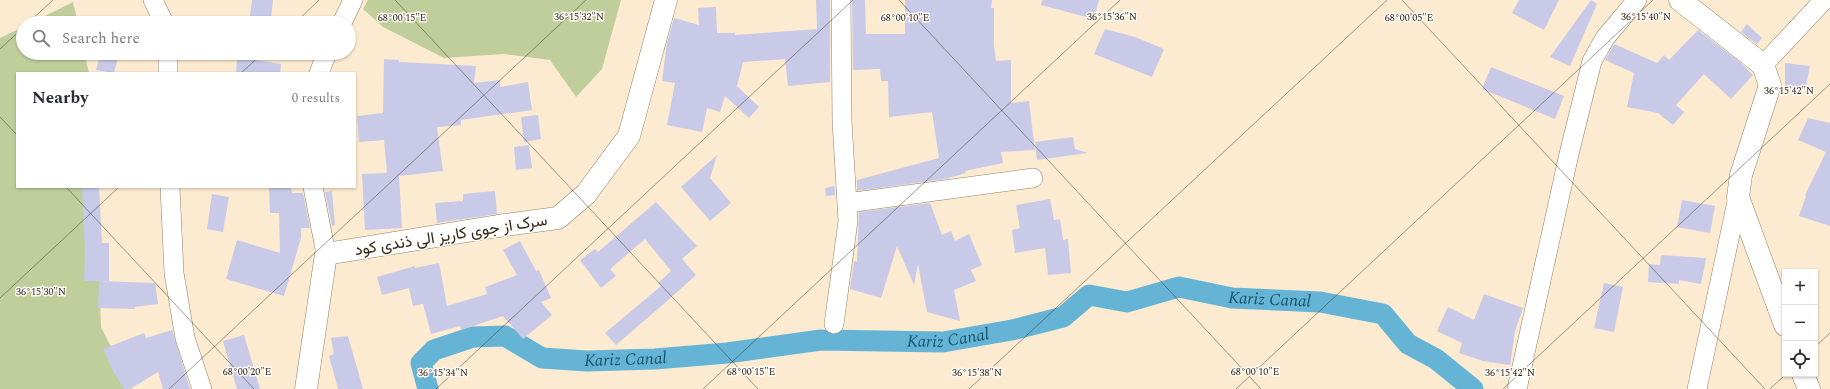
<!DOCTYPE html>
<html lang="en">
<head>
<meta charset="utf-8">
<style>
  body { margin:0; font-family:Spectral,Vazirmatn,serif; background:#f2f2f3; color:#2b2b33 }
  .controls { position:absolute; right:12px; bottom:12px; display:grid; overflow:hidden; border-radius:0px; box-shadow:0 1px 3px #0004 }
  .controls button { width:36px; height:36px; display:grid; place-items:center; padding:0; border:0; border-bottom:1px solid #e1e1e2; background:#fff; color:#2b2b33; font:20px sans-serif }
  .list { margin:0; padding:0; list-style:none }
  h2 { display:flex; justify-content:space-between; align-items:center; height:52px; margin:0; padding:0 16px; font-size:17px }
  h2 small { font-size:13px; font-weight:400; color:#7c7c81 }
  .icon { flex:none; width:22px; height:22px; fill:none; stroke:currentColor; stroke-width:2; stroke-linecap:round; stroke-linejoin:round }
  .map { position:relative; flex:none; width:1830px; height:389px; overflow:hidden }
  .search { position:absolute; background:#fff; box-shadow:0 1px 3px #0004; left:16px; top:16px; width:340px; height:44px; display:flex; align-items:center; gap:10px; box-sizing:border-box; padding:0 14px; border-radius:22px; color:#7c7c81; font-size:15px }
  .panel { position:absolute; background:#fff; box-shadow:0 1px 3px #0004; left:16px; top:72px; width:340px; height:116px; border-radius:0px }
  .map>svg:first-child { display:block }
</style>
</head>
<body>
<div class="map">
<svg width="1830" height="389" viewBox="0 0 1830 389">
  <rect width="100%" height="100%" fill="#fcebd0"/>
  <!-- green -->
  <path fill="#c0ce9b" d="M 368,0 L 621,0 L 602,69 L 576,97 L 550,60 L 504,54 L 444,58 L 383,27 L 363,9 Z
    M 73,2 L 78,23 L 31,23 Z
    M 23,27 L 23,53 L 84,53 L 89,73 L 17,73 L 17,187 L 96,187 L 101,327 L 132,389 L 0,389 L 0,38 Z"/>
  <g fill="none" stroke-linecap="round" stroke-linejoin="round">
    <!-- canal -->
    <path stroke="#65b4d5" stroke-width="21" id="s1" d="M 428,389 L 421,363 L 434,350 L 473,337 L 505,336 L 542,358 L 587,361 L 655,359 L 727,353 L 821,340 L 943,342 L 1012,330 L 1063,317 L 1089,295 L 1127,302 L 1179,287 L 1232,298 L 1320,302 L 1383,314 L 1408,344 L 1436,359 L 1473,389"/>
  </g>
  <!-- building -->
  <path fill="#c8cae7" d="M 252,0 L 273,0 L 271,18 L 250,16 Z
    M 816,0 L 830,0 L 830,82 L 788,86 L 785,59 L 743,62 L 737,86 L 759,107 L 749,118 L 725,96 L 720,112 L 707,108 L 702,132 L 667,125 L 675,83 L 662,81 L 667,43 L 674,18 L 699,25 L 698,8 L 716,7 L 717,33 L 735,33 L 735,35 L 817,29 Z
    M 852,0 L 865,0 L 866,34 L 905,34 L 905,0 L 992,0 L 991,8 L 994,8 L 994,45 L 996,61 L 1011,60 L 1011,103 L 1029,101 L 1035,150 L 1001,152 L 1003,163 L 965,171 L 966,173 L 945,179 L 857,191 L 857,180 L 939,158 L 932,112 L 889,117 L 888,81 L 881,81 L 880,69 L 853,70 Z
    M 1042,0 L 1099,0 L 1094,19 L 1041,5 Z
    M 1519,0 L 1559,0 L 1544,30 L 1512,13 Z
    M 1591,0 L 1597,4 L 1570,66 L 1550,57 Z
    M 1747,24 L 1762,38 L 1757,44 L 1741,32 Z
    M 1105,29 L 1135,37 L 1164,49 L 1152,77 L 1094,54 Z
    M 1698,30 L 1741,63 L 1753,75 L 1731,99 L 1704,74 L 1676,105 L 1684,112 L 1673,125 L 1658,113 L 1627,107 L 1634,73 L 1605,60 L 1614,44 L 1657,63 L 1664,55 L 1669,60 Z
    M 101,53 L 119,53 L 114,73 L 96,70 Z
    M 237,57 L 281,64 L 280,73 L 236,73 Z
    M 384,59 L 399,60 L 399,62 L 476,66 L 474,83 L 500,80 L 500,87 L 528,82 L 532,110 L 461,120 L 461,125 L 437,127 L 443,171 L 399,176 L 402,228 L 365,230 L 362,174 L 387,173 L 384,140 L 359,142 L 357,116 L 383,113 Z
    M 1785,63 L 1810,66 L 1806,86 L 1785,86 Z
    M 1491,67 L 1564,96 L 1555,119 L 1482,89 Z
    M 538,115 L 541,139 L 524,142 L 521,117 Z
    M 1808,118 L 1830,123 L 1830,226 L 1799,216 L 1806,196 L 1805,195 L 1826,152 L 1798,140 Z
    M 1073,137 L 1075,149 L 1088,153 L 1037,160 L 1035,142 Z
    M 529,145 L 532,168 L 516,170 L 514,147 Z
    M 717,155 L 710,178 L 731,203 L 710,221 L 681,187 Z
    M 835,186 L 835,195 L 826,196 L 825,188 Z
    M 82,187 L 99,187 L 102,243 L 109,243 L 109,281 L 84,281 L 85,252 Z
    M 269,187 L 291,187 L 292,193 L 303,193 L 310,228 L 301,228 L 301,238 L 284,296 L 226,279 L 237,240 L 280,253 L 279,213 L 270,213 Z
    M 332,191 L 335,225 L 332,226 L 325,192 Z
    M 495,191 L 497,214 L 437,223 L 435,203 L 463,201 L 463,194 Z
    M 212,194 L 229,197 L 223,232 L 207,229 Z
    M 1050,199 L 1054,220 L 1060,219 L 1063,240 L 1068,239 L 1071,273 L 1048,275 L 1045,248 L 1015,253 L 1012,230 L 1020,228 L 1016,205 Z
    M 1682,200 L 1715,206 L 1710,233 L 1677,227 Z
    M 656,202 L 697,246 L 682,259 L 696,275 L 666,302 L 616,345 L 605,333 L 661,286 L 658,283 L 671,271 L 645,239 L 610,269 L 616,276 L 601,288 L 580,260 L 595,249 L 598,252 Z
    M 930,203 L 942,235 L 951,231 L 955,241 L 969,234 L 982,265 L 971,270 L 976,281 L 954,290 L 960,321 L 927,312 L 918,264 L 914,285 L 897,246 L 881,298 L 850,289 L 854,261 L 857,262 L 859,212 Z
    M 520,241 L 536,271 L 539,270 L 551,298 L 541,302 L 552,315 L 523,339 L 503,316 L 461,330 L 460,326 L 431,334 L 423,304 L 413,306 L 409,288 L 382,295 L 377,277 L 415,266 L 415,268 L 439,263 L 447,306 L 487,294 L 485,287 L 517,275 L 503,250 Z
    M 1661,255 L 1705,258 L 1706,259 L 1701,284 L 1679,280 L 1679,284 L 1648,282 L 1649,264 L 1660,265 Z
    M 99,281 L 155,283 L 158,304 L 134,307 L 135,309 L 98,308 Z
    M 1604,283 L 1623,287 L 1614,332 L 1594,328 Z
    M 1484,294 L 1523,308 L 1515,331 L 1510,365 L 1483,361 L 1459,353 L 1462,343 L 1437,331 L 1448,307 L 1474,320 Z
    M 172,330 L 190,389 L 163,389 L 158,372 L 130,389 L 124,389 L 114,373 L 103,349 L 144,333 L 146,338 Z
    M 244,335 L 260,389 L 237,389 L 223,341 Z
    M 348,336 L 363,389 L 338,389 L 329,356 L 334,354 L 331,338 Z"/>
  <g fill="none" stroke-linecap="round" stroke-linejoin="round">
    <defs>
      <path id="minor" d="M 153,0 L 164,23
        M 342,23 L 353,0
        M 168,53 L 168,73
        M 1763,65 L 1824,0
        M 319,73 L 327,53
        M 170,187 L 174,273 L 185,338 L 202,389
        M 313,187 L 326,254
        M 847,203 L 1033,178
        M 834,324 L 848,221 L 842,121 L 841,0
        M 1517,389 L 1569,154 L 1592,61 L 1605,38 L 1637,0
        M 1697,389 L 1738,197"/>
      <path id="tertiary" d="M 1680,0 L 1763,65 L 1770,85 L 1741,175 L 1738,197 L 1785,325
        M 1803,374 L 1809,389
        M 306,389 L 326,254 L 498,226 L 558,218 L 586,194 L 629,136 L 666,0"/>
    </defs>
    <!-- minor casing -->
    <use href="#minor" stroke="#918169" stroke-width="20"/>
    <!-- tertiary casing -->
    <use href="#tertiary" stroke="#918169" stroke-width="23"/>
    <!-- minor -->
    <use href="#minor" stroke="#fff" stroke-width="19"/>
    <!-- tertiary -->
    <use href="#tertiary" stroke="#fff" stroke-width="22"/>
  </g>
  <!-- ticks -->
  <path fill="none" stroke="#2f281e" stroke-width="1" stroke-opacity="0.45" d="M 395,0 L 758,389M 899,0 L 1261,389M 1402,0 L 1765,389M 28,23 L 53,0M 295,23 L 319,0M 0,49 L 23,28M 241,73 L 263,53M 0,117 L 17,135M 66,187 L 254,389M 0,298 L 119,187M 1815,347 L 1830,333M 169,389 L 586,0M 436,389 L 853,0M 703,389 L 1120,0M 969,389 L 1387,0M 1236,389 L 1653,0M 1503,389 L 1830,84M 1770,389 L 1786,374"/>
  <g text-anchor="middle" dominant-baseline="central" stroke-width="3" stroke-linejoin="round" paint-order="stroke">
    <!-- street labels -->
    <g font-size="16" fill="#2f281e" stroke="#fefaf5">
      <text transform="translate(451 235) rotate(-9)">سرک از جوی کاریز الی ذندی کود</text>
    </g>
    <!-- water labels -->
    <g font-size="17" font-style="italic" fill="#15556d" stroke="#fefaf5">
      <text stroke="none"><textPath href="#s1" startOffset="905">Kariz Canal</textPath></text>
      <text stroke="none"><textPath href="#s1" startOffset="569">Kariz Canal</textPath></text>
      <text stroke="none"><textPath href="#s1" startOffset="245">Kariz Canal</textPath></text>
    </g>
  </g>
  <g font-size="10" text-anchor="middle" fill="#2f281e" stroke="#fefaf5" stroke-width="3" stroke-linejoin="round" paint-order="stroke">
    <text x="579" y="20">36°15'32"N</text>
    <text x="1112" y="20">36°15'36"N</text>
    <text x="1646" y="20">36°15'40"N</text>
    <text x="402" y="21">68°00'15"E</text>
    <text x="905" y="21">68°00'10"E</text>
    <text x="1409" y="21">68°00'05"E</text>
    <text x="1789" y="94">36°15'42"N</text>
    <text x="41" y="295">36°15'30"N</text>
    <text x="247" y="375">68°00'20"E</text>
    <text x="751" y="375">68°00'15"E</text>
    <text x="1255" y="375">68°00'10"E</text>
    <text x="443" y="376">36°15'34"N</text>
    <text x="977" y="376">36°15'38"N</text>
    <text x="1510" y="376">36°15'42"N</text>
  </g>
</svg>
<div class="controls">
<button>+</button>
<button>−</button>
<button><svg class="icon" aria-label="locate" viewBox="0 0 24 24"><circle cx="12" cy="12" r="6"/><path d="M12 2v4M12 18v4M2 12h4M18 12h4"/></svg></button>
</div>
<div class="search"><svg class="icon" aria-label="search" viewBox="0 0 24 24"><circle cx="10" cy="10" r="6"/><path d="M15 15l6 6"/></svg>Search here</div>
<section class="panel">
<h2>Nearby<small>0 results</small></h2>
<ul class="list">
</ul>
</section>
</div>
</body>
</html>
